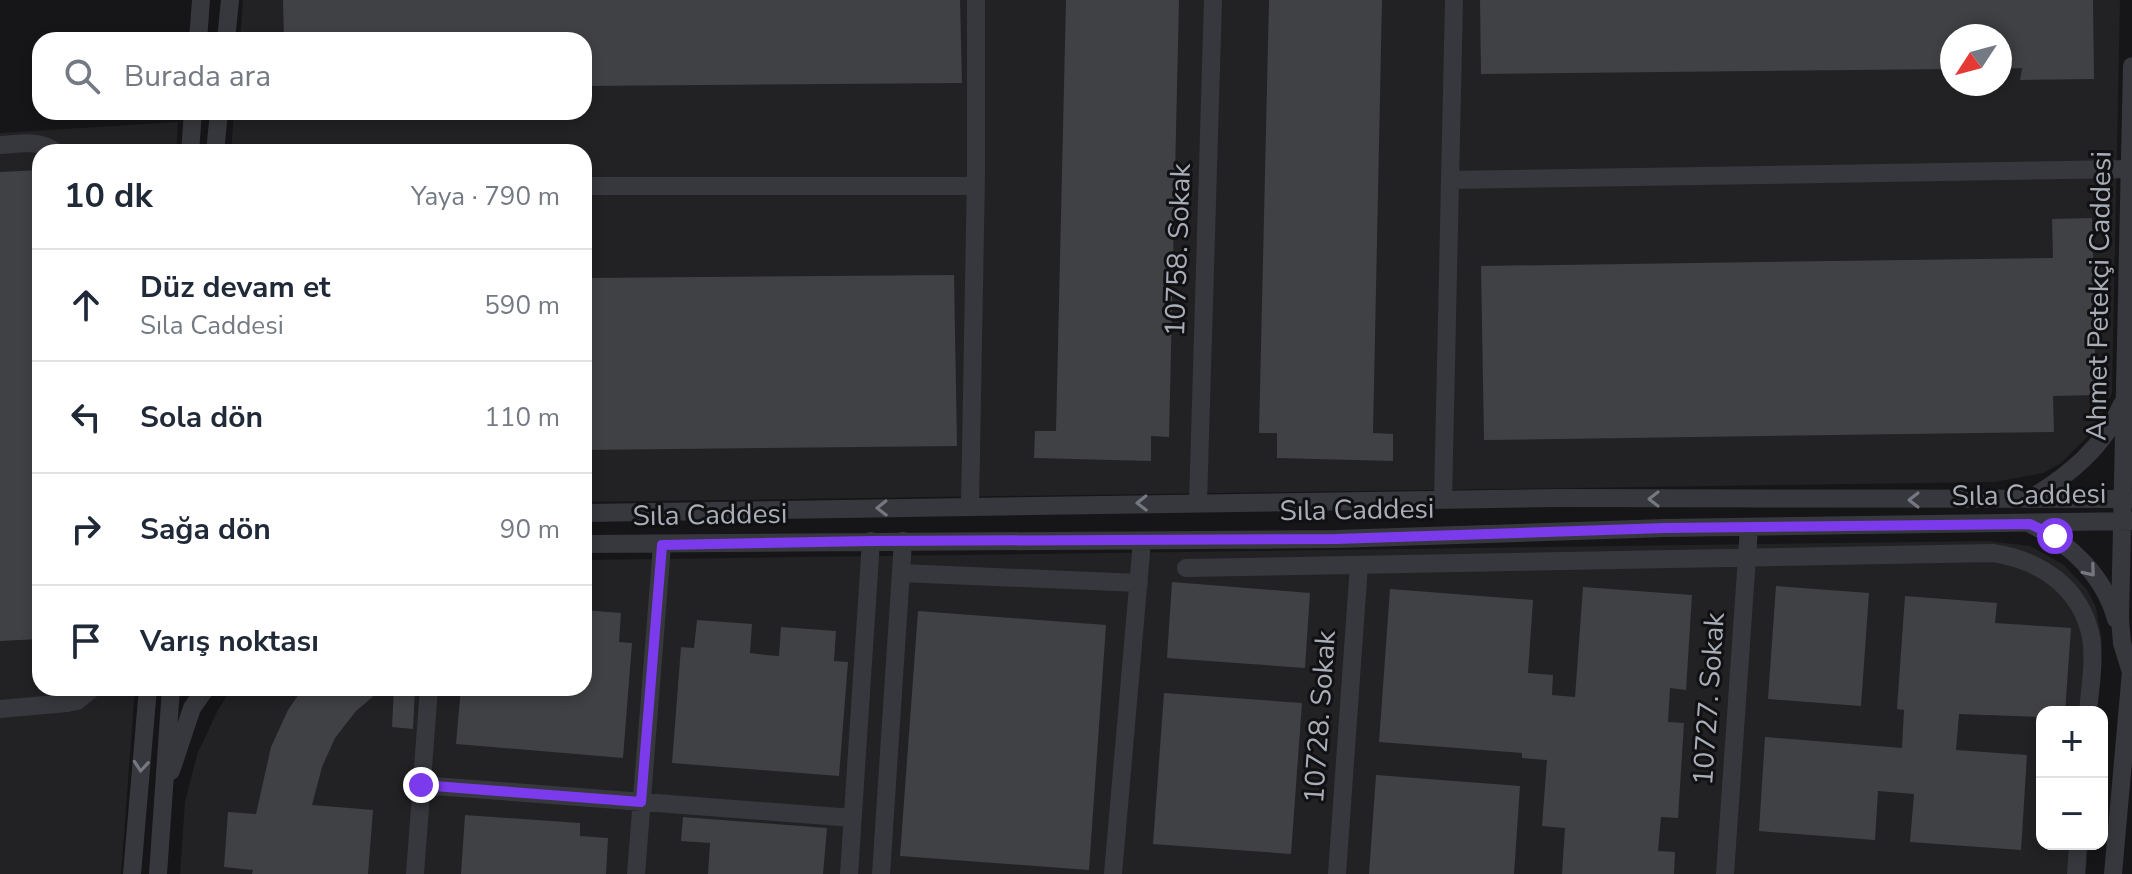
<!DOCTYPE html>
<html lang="tr">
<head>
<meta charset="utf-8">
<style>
  body { margin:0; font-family:"Nunito Sans",sans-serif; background:#f6f6f7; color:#1f2937 }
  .controls { position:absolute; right:24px; bottom:24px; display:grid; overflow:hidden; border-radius:16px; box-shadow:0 4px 12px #0003 }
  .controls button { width:72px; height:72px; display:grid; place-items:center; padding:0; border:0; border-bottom:2px solid #e0e1e3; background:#fff; color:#1f2937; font:40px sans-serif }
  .compass { position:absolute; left:1940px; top:24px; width:72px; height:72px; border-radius:50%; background:#fff; box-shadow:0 4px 12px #0003; rotate:234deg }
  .stop { position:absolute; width:24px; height:24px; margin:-18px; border:6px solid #7c3aed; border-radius:50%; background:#fff }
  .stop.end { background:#7c3aed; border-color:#fff; box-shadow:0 2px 8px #0008 }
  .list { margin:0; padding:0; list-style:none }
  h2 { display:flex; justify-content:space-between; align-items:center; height:104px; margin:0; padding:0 32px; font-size:34px }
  h2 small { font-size:26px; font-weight:400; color:#747a83 }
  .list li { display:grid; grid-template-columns:52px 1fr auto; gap:24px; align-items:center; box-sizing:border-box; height:112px; padding:0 32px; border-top:2px solid #e0e1e3 }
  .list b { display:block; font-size:30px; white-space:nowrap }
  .list p { margin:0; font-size:26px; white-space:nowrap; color:#747a83 }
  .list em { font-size:26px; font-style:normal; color:#747a83 }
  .icon { flex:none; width:44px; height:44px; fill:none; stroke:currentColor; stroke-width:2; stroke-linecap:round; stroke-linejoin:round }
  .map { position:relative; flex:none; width:2132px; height:874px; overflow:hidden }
  .search { position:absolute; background:#fff; box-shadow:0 4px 12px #0003; left:32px; top:32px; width:560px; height:88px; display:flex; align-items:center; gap:20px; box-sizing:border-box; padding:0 28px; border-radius:24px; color:#747a83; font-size:30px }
  .panel { position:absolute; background:#fff; box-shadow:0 4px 12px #0003; left:32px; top:144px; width:560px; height:552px; border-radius:24px }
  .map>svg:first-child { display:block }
</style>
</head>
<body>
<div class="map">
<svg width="2132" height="874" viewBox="0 0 2132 874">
  <rect width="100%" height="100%" fill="#161618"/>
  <!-- built -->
  <path fill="#222225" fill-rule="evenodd" d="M 243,0 L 2120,0 L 2112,393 L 2092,432 L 2061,463 L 2043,473 L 1995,482 L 584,502 L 584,152 L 231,152 L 234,112 L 584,112 L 584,40 L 240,40 ZM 1952,36 L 2000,36 L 2000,84 L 1952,84 Z
    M 178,122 L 176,152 L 40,152 L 40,688 L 135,688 L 121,874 L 0,874 L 0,133 Z
    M 1988,541 L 2030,546 L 2064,565 L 2088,591 L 2096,608 L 2102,640 L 2097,712 L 2042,712 L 2042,844 L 2088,844 L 2086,874 L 180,874 L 185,801 L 198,752 L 218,710 L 232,688 L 584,688 L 584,560 Z"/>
  <!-- building -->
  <path fill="#404145" d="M 283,0 L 960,0 L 962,83 L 584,86 L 584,40 L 284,40 Z
    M 1066,0 L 1179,0 L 1169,437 L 1151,436 L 1151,461 L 1034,458 L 1035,431 L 1056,431 Z
    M 1269,0 L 1382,0 L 1373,433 L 1393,434 L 1393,461 L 1277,458 L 1277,433 L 1259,433 Z
    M 1480,0 L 2093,0 L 2094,79 L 2020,80 L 2022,68 L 2000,69 L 2000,36 L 1952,36 L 1952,69 L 1481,74 Z
    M 40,170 L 40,380 L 37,381 L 40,423 L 40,639 L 0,641 L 0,172 Z
    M 2092,218 L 2096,395 L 2053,396 L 2054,432 L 1484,440 L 1481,266 L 2053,258 L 2052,219 Z
    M 954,275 L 957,446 L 584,450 L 584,278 Z
    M 1172,582 L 1310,593 L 1305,668 L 1167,658 Z
    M 1776,586 L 1869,593 L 1861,706 L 1768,699 Z
    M 1583,587 L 1692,595 L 1686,690 L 1670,688 L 1668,722 L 1684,723 L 1678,818 L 1661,817 L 1658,851 L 1675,852 L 1674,874 L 1562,874 L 1565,828 L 1542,826 L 1547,760 L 1522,758 L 1522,753 L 1379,742 L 1390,589 L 1533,600 L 1528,673 L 1553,675 L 1552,695 L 1575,697 Z
    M 1905,596 L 1997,603 L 1995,623 L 2071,628 L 2065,712 L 2042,712 L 2039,717 L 1959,714 L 1956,750 L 2027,755 L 2021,850 L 1910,842 L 1914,794 L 1878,791 L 1875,840 L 1759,831 L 1765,737 L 1902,748 L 1904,710 L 1897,709 Z
    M 584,610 L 621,613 L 619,642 L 632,643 L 623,758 L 456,744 L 461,688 L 584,688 Z
    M 918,611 L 1106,625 L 1089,870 L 900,856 Z
    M 697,620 L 752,624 L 750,653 L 765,655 L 779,656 L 781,627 L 836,631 L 834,661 L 848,662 L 839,776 L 672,763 L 681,647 L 694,648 Z
    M 303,688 L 383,688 L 356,711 L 335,738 L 322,767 L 312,805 L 373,810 L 368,874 L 252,874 L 253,870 L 224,867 L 228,812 L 256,814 L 271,747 L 288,710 Z
    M 394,688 L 415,688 L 413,729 L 392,727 Z
    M 1164,693 L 1302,703 L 1291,854 L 1153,844 Z
    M 1376,775 L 1520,786 L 1514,874 L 1369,874 Z
    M 465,815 L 580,823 L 580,836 L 608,838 L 606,874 L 461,874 Z
    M 683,817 L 827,828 L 823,874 L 708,874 L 710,843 L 681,841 Z"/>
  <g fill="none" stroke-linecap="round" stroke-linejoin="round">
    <!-- minor -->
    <path stroke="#37383d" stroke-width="18" d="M 198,40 L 201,0
      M 226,40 L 230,0
      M 0,145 C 20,144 39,139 56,152
      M 190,152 L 193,112
      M 215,152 L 219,112
      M 1450,180 L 2130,169
      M 584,186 L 976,186
      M 2030,499 C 2069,475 2104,447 2122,404
      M 1443,500 L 1454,0
      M 1198,503 L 1213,0
      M 970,506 L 976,174 L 976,0
      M 584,513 L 1559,498 L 2132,499
      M 2032,525 C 2071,544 2104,576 2116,619
      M 584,544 L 1336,539 L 1665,528 L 2132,521
      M 1186,568 L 1993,553 C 2040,560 2081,587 2091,637 C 2095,661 2090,688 2088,712
      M 901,573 L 1139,583
      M 2130,669 L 2122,643 L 2120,619 L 2132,66
      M 0,709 L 67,703 L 77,701 L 93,688
      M 171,771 L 192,708 L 206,688
      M 421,785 L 853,818
      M 132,874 L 148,688
      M 158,874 L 171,688
      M 415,874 L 429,688
      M 636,874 L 662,545
      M 849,874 L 871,541
      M 881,874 L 903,541
      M 1113,874 L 1142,541
      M 1337,874 L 1359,565
      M 1725,874 L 1749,528
      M 2076,874 L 2078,844
      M 2113,874 L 2132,660"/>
  </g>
  <!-- one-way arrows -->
  <defs><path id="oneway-chevron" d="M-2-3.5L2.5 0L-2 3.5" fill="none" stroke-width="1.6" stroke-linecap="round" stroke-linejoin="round" transform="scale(2)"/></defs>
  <g stroke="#757881">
    <use href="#oneway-chevron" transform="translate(1654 499) rotate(-180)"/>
    <use href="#oneway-chevron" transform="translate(1914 500) rotate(-180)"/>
    <use href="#oneway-chevron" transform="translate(1142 503) rotate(179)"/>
    <use href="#oneway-chevron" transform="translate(882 508) rotate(179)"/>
    <use href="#oneway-chevron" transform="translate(2090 571) rotate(50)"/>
    <use href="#oneway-chevron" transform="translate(141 766) rotate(95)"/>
  </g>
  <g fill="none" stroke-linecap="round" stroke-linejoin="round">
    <!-- route -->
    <path stroke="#7c3aed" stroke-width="10" d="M 421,785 L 641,802 L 662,545 L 871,541 L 1336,539 L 1665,528 L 2030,524 L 2055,536"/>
  </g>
  <g text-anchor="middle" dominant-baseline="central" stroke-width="6" stroke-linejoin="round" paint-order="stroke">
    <!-- street labels -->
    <g font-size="28" fill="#a8adb8" stroke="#111113">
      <text transform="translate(1178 250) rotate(-88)">10758. Sokak</text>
      <text transform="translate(2099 296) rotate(-89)">Ahmet Petekçi Caddesi</text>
      <text transform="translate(2029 495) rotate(-1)">Sıla Caddesi</text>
      <text transform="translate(1357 510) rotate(-1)">Sıla Caddesi</text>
      <text transform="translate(710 515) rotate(-1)">Sıla Caddesi</text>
      <text transform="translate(1709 699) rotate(-86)">10727. Sokak</text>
      <text transform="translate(1320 717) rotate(-86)">10728. Sokak</text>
    </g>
  </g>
</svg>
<div class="controls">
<button>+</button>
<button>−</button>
</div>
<svg class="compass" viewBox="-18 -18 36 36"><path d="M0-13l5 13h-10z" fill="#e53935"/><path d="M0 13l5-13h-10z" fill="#747a83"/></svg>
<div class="stop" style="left:2055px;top:536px"></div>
<div class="stop end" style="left:421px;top:785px"></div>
<div class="search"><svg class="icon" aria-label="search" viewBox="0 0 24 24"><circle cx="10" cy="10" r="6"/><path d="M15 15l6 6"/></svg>Burada ara</div>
<section class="panel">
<h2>10 dk<small>Yaya · 790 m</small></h2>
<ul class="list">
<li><svg class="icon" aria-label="ahead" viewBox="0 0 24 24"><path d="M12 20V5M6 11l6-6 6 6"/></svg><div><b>Düz devam et</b><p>Sıla Caddesi</p></div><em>590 m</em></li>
<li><svg class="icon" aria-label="left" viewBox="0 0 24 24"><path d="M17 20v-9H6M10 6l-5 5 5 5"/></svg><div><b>Sola dön</b></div><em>110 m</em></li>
<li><svg class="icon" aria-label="right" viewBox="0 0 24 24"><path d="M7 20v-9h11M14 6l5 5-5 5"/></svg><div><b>Sağa dön</b></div><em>90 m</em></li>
<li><svg class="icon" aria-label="arrive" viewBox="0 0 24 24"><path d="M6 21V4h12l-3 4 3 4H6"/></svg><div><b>Varış noktası</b></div></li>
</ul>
</section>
</div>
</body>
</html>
